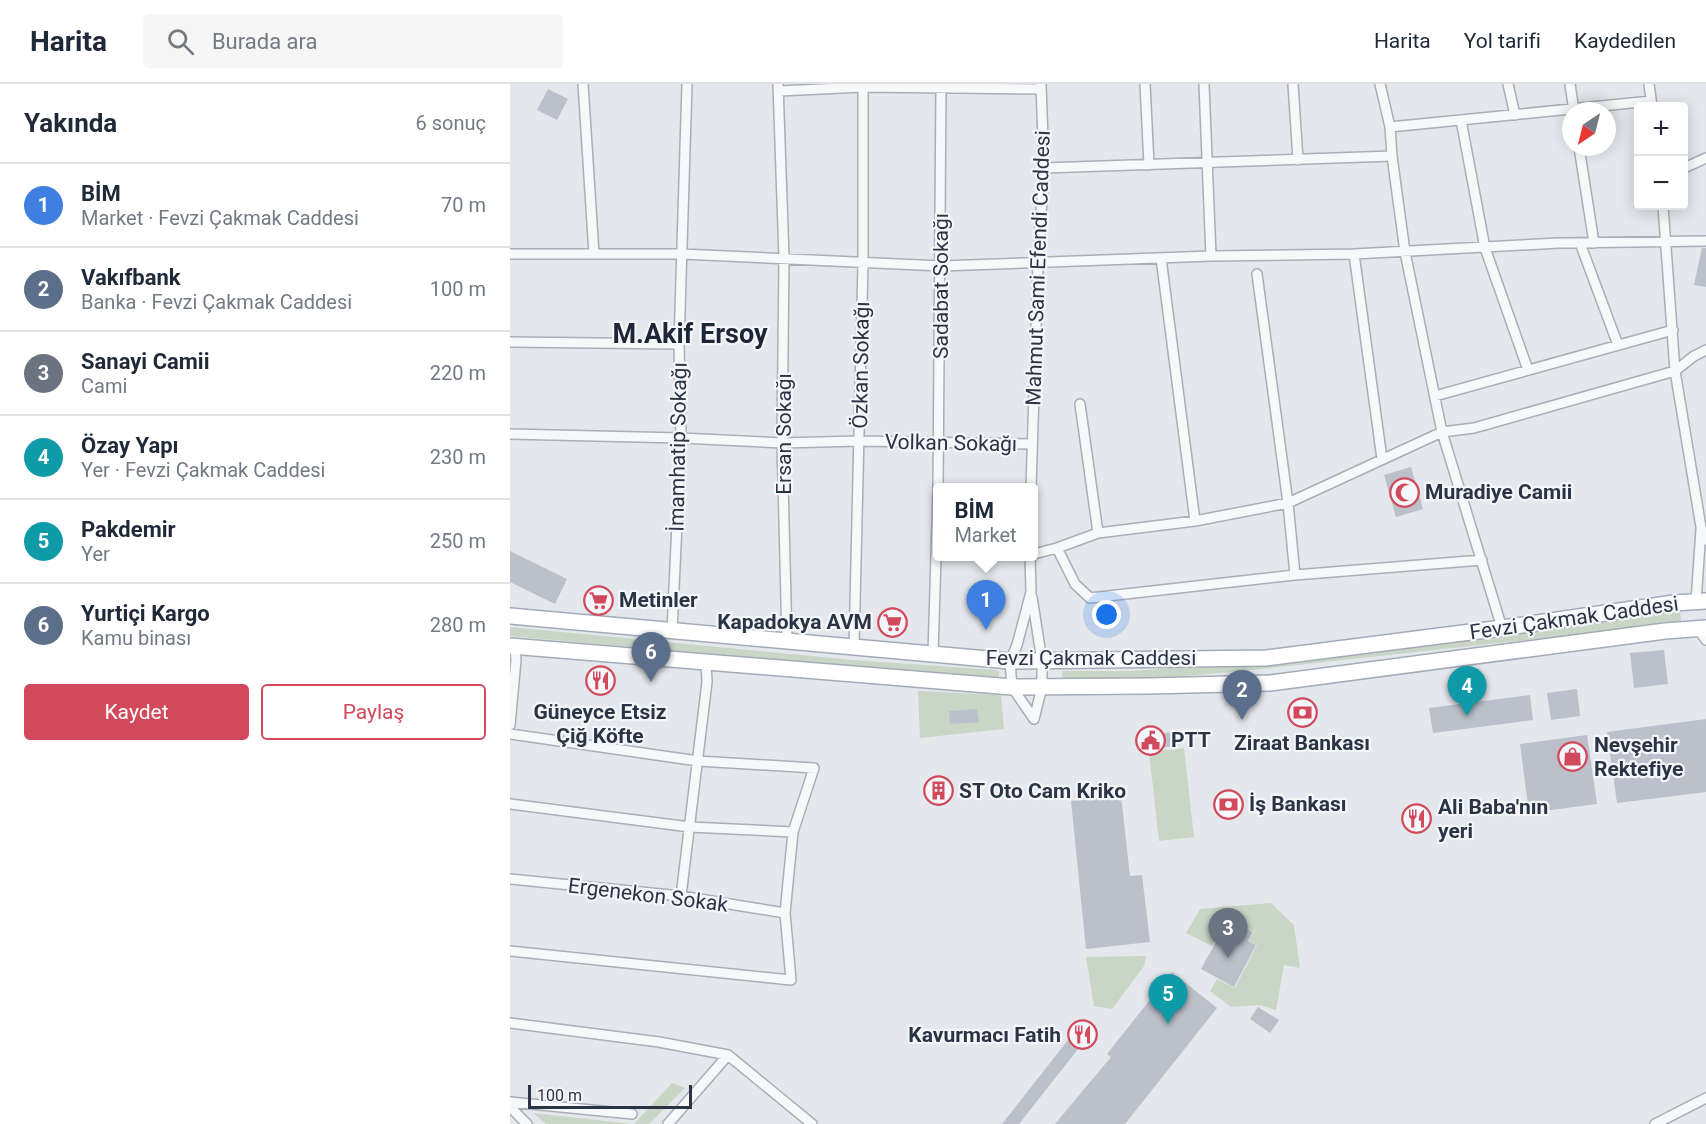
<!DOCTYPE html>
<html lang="tr">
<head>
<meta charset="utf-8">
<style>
  body { margin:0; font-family:Roboto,sans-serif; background:#f6f6f7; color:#1f2937 }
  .controls { position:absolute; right:18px; top:18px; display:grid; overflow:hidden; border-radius:6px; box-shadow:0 3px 15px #0003 }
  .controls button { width:54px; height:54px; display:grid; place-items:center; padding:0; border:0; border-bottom:2px solid #e0e1e3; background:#fff; color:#1f2937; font:30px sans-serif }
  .compass { position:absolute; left:1052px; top:18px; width:54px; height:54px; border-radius:50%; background:#fff; box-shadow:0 3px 15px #0003; rotate:215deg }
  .scale { position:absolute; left:18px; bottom:15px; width:164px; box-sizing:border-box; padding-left:6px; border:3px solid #2b3445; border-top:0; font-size:16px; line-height:21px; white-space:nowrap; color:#2b3445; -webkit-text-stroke:4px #f4f6f9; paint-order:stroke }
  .you { position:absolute; left:597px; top:531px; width:21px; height:21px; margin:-15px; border:4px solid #fff; border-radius:50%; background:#1a73e8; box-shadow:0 0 0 9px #1a73e833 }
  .badge { display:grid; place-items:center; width:39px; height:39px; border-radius:50%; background:#d1495b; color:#fff; font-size:20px; font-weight:700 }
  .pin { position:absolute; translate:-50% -50px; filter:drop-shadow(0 2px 3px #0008) }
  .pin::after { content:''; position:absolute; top:32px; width:21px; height:18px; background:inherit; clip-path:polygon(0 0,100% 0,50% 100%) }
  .popup { position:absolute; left:423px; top:399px; width:105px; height:78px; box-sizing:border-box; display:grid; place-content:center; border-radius:6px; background:#fff; filter:drop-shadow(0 2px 4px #0005); font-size:20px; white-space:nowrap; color:#747a83 }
  .popup b { font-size:22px; color:#1f2937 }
  .popup::after { content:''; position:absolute; left:50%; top:100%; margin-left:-12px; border:12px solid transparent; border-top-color:#fff }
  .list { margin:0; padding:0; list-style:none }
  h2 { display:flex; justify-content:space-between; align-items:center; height:78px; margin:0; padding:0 24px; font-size:26px }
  h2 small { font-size:20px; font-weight:400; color:#747a83 }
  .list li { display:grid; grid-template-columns:39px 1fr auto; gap:18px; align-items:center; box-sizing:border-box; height:84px; padding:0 24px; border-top:2px solid #e0e1e3 }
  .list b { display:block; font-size:22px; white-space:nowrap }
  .list p { margin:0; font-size:20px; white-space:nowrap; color:#747a83 }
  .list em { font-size:20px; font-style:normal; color:#747a83 }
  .actions { display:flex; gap:12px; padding:18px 24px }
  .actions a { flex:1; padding:14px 0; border:2px solid #d1495b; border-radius:6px; text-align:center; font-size:21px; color:#d1495b }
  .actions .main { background:#d1495b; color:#fff }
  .icon { flex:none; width:33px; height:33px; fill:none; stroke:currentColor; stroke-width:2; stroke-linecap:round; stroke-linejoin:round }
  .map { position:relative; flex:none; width:1196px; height:1040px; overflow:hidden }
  header { display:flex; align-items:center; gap:36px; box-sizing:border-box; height:84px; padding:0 30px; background:#fff; border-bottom:2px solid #e0e1e3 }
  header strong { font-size:28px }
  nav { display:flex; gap:33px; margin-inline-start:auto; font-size:21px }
  .search { width:420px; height:54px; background:#f6f6f7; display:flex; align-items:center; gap:15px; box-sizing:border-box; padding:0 21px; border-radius:6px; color:#747a83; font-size:22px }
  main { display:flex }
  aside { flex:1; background:#fff }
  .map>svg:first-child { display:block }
</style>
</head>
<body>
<header>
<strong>Harita</strong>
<div class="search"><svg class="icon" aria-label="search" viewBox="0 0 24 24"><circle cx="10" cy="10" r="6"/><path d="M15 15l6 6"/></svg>Burada ara</div>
<nav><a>Harita</a><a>Yol tarifi</a><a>Kaydedilen</a></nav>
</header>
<main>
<aside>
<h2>Yakında<small>6 sonuç</small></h2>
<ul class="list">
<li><span class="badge" style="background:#3f7fe0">1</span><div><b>BİM</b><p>Market · Fevzi Çakmak Caddesi</p></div><em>70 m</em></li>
<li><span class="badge" style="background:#5c6f8a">2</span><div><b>Vakıfbank</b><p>Banka · Fevzi Çakmak Caddesi</p></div><em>100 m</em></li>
<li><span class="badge" style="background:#6b7280">3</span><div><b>Sanayi Camii</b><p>Cami</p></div><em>220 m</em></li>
<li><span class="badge" style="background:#0f9aa8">4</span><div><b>Özay Yapı</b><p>Yer · Fevzi Çakmak Caddesi</p></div><em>230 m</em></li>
<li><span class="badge" style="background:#0f9aa8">5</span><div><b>Pakdemir</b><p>Yer</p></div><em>250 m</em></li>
<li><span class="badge" style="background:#5c6f8a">6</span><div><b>Yurtiçi Kargo</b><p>Kamu binası</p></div><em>280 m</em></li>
</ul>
<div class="actions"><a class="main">Kaydet</a><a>Paylaş</a></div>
</aside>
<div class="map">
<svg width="1196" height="1040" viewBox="0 0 1196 1040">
  <rect width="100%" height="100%" fill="#e4e7ec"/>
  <!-- green -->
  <path fill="#c9d6c5" d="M 1170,524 L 1171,539 L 723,588 L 621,596 L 553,596 L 552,587 L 622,587 L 726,579 Z
    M 0,543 L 343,576 L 485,586 L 489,587 L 489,593 L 361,585 L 0,552 Z
    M 408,607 L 491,611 L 494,645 L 410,654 Z
    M 674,664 L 684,753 L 649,757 L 639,668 Z
    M 761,819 L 784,841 L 790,884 L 774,881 L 766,926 L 750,921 L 721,923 L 700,907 L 707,895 L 725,904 L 747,861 L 739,857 L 744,848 L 726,838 L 721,846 L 713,842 L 702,862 L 676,849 L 690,825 Z
    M 636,872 L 634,882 L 602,925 L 584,922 L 576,873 Z
    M 162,999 L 175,1004 L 139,1040 L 124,1040 Z
    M 23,1029 L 122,1040 L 36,1040 Z"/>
  <!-- building -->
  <path fill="#bbc0ca" d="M 38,5 L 58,15 L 47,36 L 27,26 Z
    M 1192,164 L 1196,164 L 1196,203 L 1184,201 Z
    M 901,383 L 913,425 L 886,433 L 874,391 Z
    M 0,467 L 57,495 L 45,520 L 0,498 Z
    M 1154,566 L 1158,600 L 1124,604 L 1120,569 Z
    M 1067,605 L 1070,632 L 1041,636 L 1037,609 Z
    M 1020,611 L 1023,636 L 923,649 L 919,624 Z
    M 467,625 L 469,638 L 440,640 L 439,627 Z
    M 1196,635 L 1196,708 L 1107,719 L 1097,648 Z
    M 667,647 L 669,661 L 639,666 L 636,652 Z
    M 1077,651 L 1087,720 L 1019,729 L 1010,660 Z
    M 611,712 L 620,792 L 632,791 L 640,858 L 576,865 L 561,717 Z
    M 726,839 L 743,848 L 738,857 L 746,861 L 724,903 L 691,885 L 714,843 L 722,847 Z
    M 662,888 L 707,924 L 615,1040 L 545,1040 L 601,973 L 597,970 Z
    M 748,923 L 769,936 L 760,949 L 740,935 Z
    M 569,942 L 580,950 L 509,1040 L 492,1040 Z"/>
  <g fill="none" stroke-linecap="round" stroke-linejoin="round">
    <defs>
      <path id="minor" d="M 73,0 L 84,170
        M 268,0 L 274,174 L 272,359 L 277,556
        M 635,0 L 639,81
        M 694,0 L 701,172
        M 783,0 L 788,76
        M 870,0 L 880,43 L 882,72 L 895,168 L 932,348 L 992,544
        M 998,0 L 1005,31
        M 1060,0 L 1064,27
        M 1139,0 L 1142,22
        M 269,7 L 353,3 L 531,5
        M 951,36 L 975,164 L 1018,286
        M 880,43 L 1141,17
        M 1069,63 L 1084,159
        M 534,84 L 882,72
        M 1174,84 L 1196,74
        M 1153,122 L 1165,287 L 1191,443 L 1196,456
        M 1070,159 L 1108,261
        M 0,170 L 172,170 L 431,182 L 701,172 L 844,170 L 1049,159 L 1196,157
        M 844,170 L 872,375
        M 651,174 L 685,437
        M 747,190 L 778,419 L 785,491
        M 0,258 L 169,260
        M 925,312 L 1163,246
        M 570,320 L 588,449
        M 0,350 L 171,354 L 272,359 L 349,357 L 522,360
        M 428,404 L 431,0
        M 521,404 L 528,179 L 534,84 L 531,0
        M 547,464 L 565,500 L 580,514 L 785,491 L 972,476
        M 524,470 L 547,464 L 588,449 L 685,437 L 778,419 L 932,348 L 964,344 L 1165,287 L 1184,272 L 1196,266
        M 520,472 L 521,508 L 507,561 L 500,577 L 502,603 L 524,635
        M 522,513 L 532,577 L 532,603 L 524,635
        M 1186,518 L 1191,445
        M 1188,545 L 1196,556
        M 162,547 L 171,354 L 169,260 L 177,0
        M 344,563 L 353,179 L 353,0
        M 423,570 L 428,407
        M 0,641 L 6,576 L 5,562
        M 0,650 L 188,677 L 304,684 L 283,748 L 275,829 L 281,896 L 0,867
        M 0,720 L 180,743 L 283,748
        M 0,795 L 171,812 L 275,829
        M 171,812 L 197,598 L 196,578
        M 0,939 L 149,958 L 218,971 L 302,1040
        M 0,1018 L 122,1030
        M 0,1023 L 17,1040
        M 158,1040 L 218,971
        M 1145,1040 L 1196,1014"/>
      <path id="primary" d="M 0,532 L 500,577 L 756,574 L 992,544 L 1164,519 L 1196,517
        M 0,562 L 502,603 L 639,602 L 760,599 L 1155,547 L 1196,544"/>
    </defs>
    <!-- minor casing -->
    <use href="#minor" stroke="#a9aeb7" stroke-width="12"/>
    <!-- primary casing -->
    <use href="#primary" stroke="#a3abb8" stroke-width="18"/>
    <!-- minor -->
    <use href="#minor" stroke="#f7f8fa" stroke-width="9"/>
    <!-- primary -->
    <use href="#primary" stroke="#fff" stroke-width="15"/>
  </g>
  <!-- icons -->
  <defs>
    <symbol id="mosque-ring" viewBox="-11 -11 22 22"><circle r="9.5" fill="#f4f6f9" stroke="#d1495b" stroke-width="1.5"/><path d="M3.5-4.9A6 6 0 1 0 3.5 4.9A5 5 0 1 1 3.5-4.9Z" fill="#d1495b"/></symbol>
    <symbol id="supermarket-ring" viewBox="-11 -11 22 22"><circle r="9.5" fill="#f4f6f9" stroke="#d1495b" stroke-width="1.5"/><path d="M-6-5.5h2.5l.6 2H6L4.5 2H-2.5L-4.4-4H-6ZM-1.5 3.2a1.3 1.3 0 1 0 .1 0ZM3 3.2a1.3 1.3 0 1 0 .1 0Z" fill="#d1495b"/></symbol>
    <symbol id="restaurant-ring" viewBox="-11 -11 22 22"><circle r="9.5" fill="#f4f6f9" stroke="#d1495b" stroke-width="1.5"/><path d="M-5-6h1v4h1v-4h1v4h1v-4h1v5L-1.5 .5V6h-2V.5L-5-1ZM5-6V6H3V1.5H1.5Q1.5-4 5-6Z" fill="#d1495b"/></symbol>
    <symbol id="bank-ring" viewBox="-11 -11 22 22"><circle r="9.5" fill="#f4f6f9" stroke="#d1495b" stroke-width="1.5"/><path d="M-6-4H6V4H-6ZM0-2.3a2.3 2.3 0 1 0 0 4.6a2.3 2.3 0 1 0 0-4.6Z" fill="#d1495b"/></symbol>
    <symbol id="civic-ring" viewBox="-11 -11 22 22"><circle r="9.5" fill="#f4f6f9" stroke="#d1495b" stroke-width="1.5"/><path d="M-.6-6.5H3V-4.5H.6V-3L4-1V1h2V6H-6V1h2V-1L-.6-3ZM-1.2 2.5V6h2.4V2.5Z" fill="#d1495b"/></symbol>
    <symbol id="shop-ring" viewBox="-11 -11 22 22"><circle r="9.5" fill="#f4f6f9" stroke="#d1495b" stroke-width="1.5"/><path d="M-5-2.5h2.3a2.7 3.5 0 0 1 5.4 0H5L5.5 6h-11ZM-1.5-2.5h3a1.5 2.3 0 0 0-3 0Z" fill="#d1495b"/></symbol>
    <symbol id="building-ring" viewBox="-11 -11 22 22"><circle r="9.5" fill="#f4f6f9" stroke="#d1495b" stroke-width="1.5"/><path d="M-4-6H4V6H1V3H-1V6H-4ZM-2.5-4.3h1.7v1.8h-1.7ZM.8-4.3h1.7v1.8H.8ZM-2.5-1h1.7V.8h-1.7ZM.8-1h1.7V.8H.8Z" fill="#d1495b"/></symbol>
  </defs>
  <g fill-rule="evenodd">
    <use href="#mosque-ring" x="878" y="392" width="33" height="33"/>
    <use href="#supermarket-ring" x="72" y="500" width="33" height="33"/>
    <use href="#supermarket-ring" x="366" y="522" width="33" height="33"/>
    <use href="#restaurant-ring" x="74" y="580" width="33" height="33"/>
    <use href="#bank-ring" x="776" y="612" width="33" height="33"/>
    <use href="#civic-ring" x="624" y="640" width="33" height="33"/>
    <use href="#shop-ring" x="1046" y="656" width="33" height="33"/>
    <use href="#building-ring" x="412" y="690" width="33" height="33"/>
    <use href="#bank-ring" x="702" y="704" width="33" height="33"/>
    <use href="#restaurant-ring" x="890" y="718" width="33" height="33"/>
    <use href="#restaurant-ring" x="556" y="934" width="33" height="33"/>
  </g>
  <g text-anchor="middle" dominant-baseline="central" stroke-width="4.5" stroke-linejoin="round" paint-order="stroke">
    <!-- street labels -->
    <g font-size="21" fill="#2b3445" stroke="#f4f6f9">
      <text transform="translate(528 184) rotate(-88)">Mahmut Sami Efendi Caddesi</text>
      <text transform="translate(431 202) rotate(-90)">Sadabat Sokağı</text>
      <text transform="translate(351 281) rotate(-89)">Özkan Sokağı</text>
      <text transform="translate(274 350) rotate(-90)">Ersan Sokağı</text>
      <text transform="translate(441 359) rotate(1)">Volkan Sokağı</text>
      <text transform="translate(168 363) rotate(-89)">İmamhatip Sokağı</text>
      <text transform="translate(1064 534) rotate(-8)">Fevzi Çakmak Caddesi</text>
      <text x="581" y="574">Fevzi Çakmak Caddesi</text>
      <text transform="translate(138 811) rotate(7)">Ergenekon Sokak</text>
    </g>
    <!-- poi labels -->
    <g font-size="21" font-weight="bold" fill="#2b3445" stroke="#f4f6f9" text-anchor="start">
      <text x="915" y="408">Muradiye Camii</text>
      <text x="109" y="516">Metinler</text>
      <text x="362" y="538" text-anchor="end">Kapadokya AVM</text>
      <text x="90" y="628" text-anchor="middle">Güneyce Etsiz<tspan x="90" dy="24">Çiğ Köfte</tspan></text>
      <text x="661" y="656">PTT</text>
      <text x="792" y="659" text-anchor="middle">Ziraat Bankası</text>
      <text x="1084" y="661">Nevşehir<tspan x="1084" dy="24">Rektefiye</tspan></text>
      <text x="449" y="707">ST Oto Cam Kriko</text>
      <text x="739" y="720">İş Bankası</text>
      <text x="928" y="723">Ali Baba'nın<tspan x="928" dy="24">yeri</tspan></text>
      <text x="551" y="951" text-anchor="end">Kavurmacı Fatih</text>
    </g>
    <!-- district labels -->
    <g font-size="27" font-weight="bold" fill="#1d2536" stroke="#f4f6f9">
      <text x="180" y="250">M.Akif Ersoy</text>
    </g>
  </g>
</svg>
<div class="controls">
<button>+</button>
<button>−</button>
</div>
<svg class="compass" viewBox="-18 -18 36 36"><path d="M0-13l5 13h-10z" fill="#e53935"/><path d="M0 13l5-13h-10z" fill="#747a83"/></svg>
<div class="scale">100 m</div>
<div class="you"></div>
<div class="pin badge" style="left:476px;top:546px;background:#3f7fe0">1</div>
<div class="popup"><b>BİM</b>Market</div>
<div class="pin badge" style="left:732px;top:636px;background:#5c6f8a">2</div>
<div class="pin badge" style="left:718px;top:874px;background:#6b7280">3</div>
<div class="pin badge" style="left:957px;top:632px;background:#0f9aa8">4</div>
<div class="pin badge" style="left:658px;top:940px;background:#0f9aa8">5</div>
<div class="pin badge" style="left:141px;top:598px;background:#5c6f8a">6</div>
</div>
</main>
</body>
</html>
